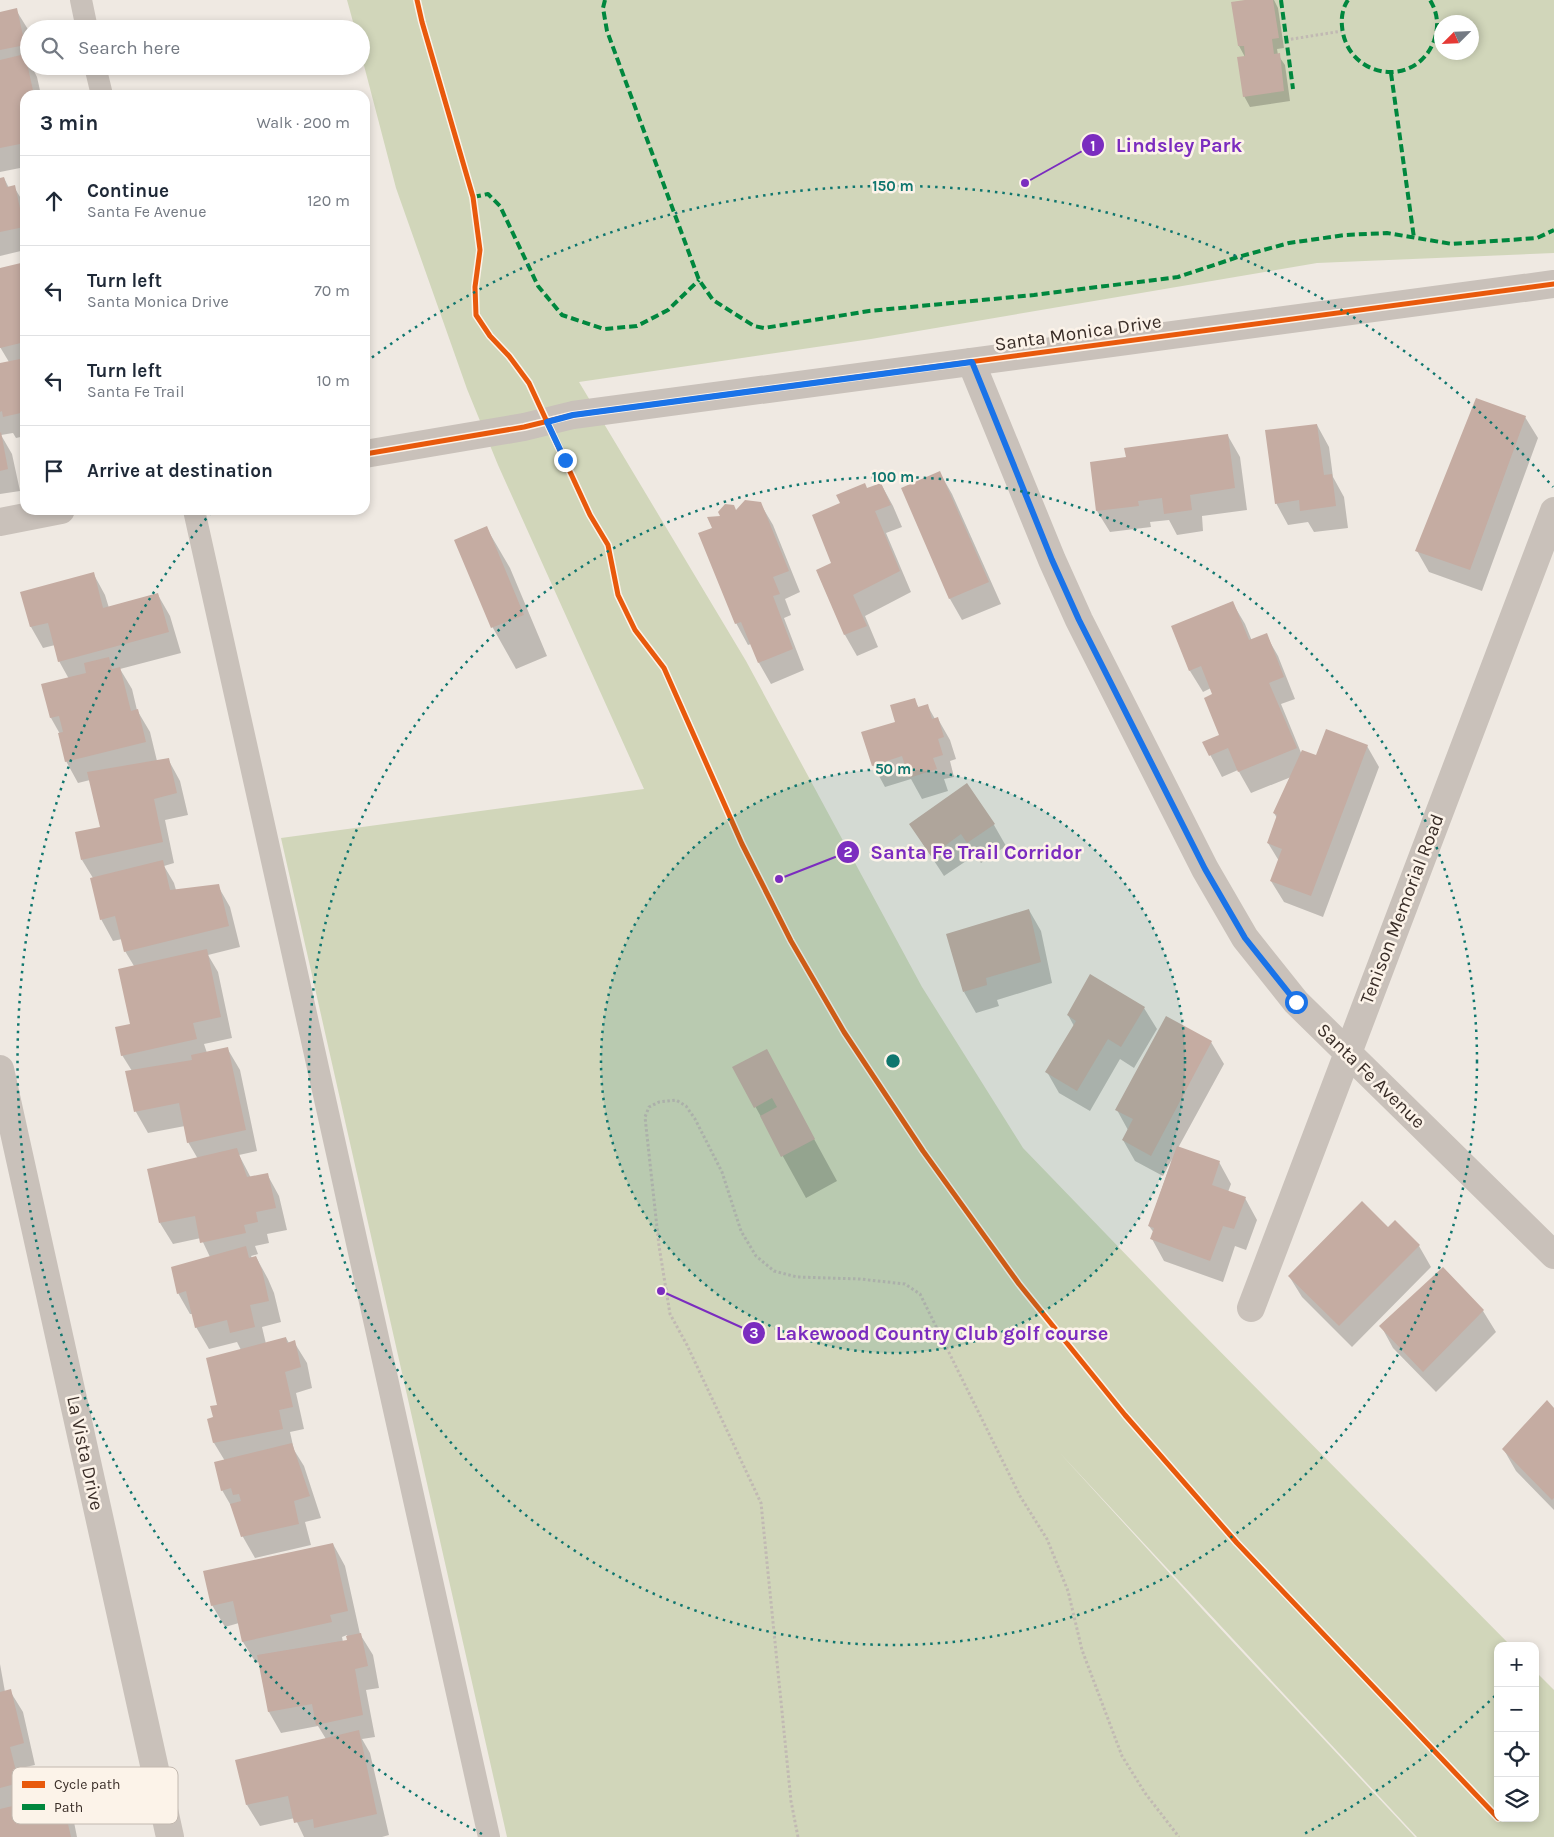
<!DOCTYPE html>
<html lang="en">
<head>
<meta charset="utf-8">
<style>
  body { margin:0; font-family:Karla,sans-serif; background:#f6f6f7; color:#1f2937 }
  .controls { position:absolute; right:15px; bottom:15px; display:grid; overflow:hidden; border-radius:10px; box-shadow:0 2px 8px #0003 }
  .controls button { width:45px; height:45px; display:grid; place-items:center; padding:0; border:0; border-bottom:1px solid #e0e1e3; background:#fff; color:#1f2937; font:25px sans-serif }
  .compass { position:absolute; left:1434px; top:15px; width:45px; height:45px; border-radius:50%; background:#fff; box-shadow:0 2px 8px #0003; rotate:246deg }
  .stop { position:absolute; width:15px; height:15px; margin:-11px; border:4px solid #1a73e8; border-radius:50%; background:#fff }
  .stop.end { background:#1a73e8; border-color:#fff; box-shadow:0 1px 5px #0008 }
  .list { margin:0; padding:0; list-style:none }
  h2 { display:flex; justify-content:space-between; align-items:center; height:65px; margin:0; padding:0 20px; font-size:21px }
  h2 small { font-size:16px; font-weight:400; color:#747a83 }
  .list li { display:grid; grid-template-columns:32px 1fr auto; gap:15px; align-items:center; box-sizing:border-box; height:90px; padding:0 20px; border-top:1px solid #e0e1e3 }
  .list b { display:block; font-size:19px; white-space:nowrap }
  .list p { margin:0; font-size:16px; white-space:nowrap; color:#747a83 }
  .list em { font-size:16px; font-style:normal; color:#747a83 }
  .icon { flex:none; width:28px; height:28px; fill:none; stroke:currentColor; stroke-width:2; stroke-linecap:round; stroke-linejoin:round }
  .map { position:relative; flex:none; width:1554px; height:1837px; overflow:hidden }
  .search { position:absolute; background:#fff; box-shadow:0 2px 8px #0003; left:20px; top:20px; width:350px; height:55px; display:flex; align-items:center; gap:12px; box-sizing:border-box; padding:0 18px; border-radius:28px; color:#747a83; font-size:19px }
  .panel { position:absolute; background:#fff; box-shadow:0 2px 8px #0003; left:20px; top:90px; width:350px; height:425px; border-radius:15px }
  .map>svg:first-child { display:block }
</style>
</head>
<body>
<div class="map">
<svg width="1554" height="1837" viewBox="0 0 1554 1837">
  <rect width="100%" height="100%" fill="#efe9e2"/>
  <!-- green -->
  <path fill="#d1d6ba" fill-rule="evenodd" d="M 347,0 L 1554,0 L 1554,253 L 1317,263 L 871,339 L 579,382 L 746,661 L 922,987 L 1023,1148 L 1189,1320 L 1511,1646 L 1498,1646 L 1498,1818 L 1535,1818 L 1535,1671 L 1554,1690 L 1554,1837 L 1417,1837 L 1059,1452 L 1203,1610 L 1415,1837 L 507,1837 L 281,838 L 644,789 L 498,465 L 467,389 L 396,188 L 361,54 L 361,29 L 355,29 ZM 1442,22 L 1472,22 L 1472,52 L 1442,52 Z"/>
  <!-- shadow -->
  <path fill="#0003" fill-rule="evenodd" d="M 1254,0 L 1274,0 L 1278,8 L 1284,48 L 1277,49 L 1278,55 L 1285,65 L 1290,101 L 1250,107 L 1244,96 L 1245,57 L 1239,46 L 1233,3 Z
    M 16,10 L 29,31 L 29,66 L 36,66 L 32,67 L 37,77 L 41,95 L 25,95 L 25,167 L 0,172 L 0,13 Z
    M 4,178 L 9,188 L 14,187 L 25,205 L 25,250 L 0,256 L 0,179 Z
    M 25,263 L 25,436 L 16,438 L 13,433 L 1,435 L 12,454 L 20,491 L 0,494 L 0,364 L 9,362 L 0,347 L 0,269 Z
    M 1525,417 L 1538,438 L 1482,591 L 1429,572 L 1417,551 Z
    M 1317,425 L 1329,447 L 1333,477 L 1344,497 L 1348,528 L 1314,532 L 1308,522 L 1288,525 L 1276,503 Z
    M 1228,436 L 1240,457 L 1247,510 L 1202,516 L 1203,531 L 1177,535 L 1169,520 L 1150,522 L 1151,527 L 1110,532 L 1097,511 L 1091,463 L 1127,458 Z
    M 940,473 L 952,494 L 1001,604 L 962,620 L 950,599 L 903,489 Z
    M 881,484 L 893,506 L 902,527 L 886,533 L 911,592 L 865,616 L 878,647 L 857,656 L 845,635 L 817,571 L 832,564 L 841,504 Z
    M 760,503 L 773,525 L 800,592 L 785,599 L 791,615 L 784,618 L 804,670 L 771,684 L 759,663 L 751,644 L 748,645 L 736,623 L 713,528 L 722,517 Z
    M 486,527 L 510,568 L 547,656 L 516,669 L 493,628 L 456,540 Z
    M 93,573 L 105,595 L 109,608 L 158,595 L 170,616 L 181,653 L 120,669 L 132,689 L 137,710 L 150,732 L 157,761 L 168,759 L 180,781 L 188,815 L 165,820 L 174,863 L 164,866 L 174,883 L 176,890 L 218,886 L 230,907 L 240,947 L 208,955 L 218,972 L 232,1038 L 204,1044 L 207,1053 L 227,1048 L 240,1070 L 257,1151 L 239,1155 L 251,1178 L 267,1174 L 279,1196 L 287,1230 L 267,1234 L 269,1243 L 255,1246 L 258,1254 L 251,1256 L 252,1258 L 256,1257 L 268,1279 L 274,1293 L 281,1322 L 262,1327 L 266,1344 L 286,1338 L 289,1343 L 294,1342 L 307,1363 L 312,1388 L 296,1393 L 304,1429 L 290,1432 L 294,1450 L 304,1466 L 321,1518 L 305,1522 L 311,1545 L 255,1558 L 243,1537 L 234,1511 L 222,1490 L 225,1461 L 214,1443 L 214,1418 L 241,1350 L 237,1342 L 209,1349 L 196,1327 L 193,1314 L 190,1314 L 178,1293 L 210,1257 L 201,1238 L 173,1244 L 160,1223 L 198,1159 L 188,1142 L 185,1126 L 148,1133 L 136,1112 L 132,1071 L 122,1055 L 131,1025 L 134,966 L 125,951 L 122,939 L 113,941 L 101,919 L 93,878 L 82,860 L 101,828 L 90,780 L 78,783 L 66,761 L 60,734 L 51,718 L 43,685 L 69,679 L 59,661 L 55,645 L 43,648 L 31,627 L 22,593 Z
    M 1232,602 L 1245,624 L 1252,641 L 1266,635 L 1278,656 L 1295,699 L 1281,704 L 1302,755 L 1317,757 L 1367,746 L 1379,767 L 1323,917 L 1284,902 L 1271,881 L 1279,861 L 1268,843 L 1277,818 L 1274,813 L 1291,777 L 1251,793 L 1238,770 L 1222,777 L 1204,743 L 1221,736 L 1214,695 L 1211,688 L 1203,692 L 1190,671 L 1173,627 Z
    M 914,700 L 919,708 L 927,705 L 935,719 L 938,719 L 950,740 L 956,759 L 950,761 L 954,777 L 944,779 L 948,791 L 922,799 L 911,779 L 885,787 L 873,765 L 896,723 Z
    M 910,824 L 994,825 L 1006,846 L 981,863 L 975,855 L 944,876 Z
    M 1029,910 L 1041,931 L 1052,983 L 997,1000 L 999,1006 L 976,1013 L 964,992 Z
    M 1144,1008 L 1157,1029 L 1134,1068 L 1120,1059 L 1090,1111 L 1059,1093 L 1047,1072 L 1074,1026 L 1068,1015 Z
    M 1166,1018 L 1211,1042 L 1224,1064 L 1178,1148 L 1219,1162 L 1231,1184 L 1228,1192 L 1245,1198 L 1257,1220 L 1246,1250 L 1235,1246 L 1223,1282 L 1164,1261 L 1152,1239 L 1154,1233 L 1149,1226 L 1172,1159 L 1163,1176 L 1135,1161 L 1123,1140 L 1128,1130 L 1117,1110 Z
    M 766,1051 L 837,1181 L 806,1198 L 734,1068 Z
    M 1388,1228 L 1419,1246 L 1431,1267 L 1352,1347 L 1302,1297 L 1289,1276 Z
    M 1443,1268 L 1483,1311 L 1496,1332 L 1436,1392 L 1393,1348 L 1381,1326 Z
    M 1554,1410 L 1554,1510 L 1516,1471 L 1504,1450 Z
    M 333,1544 L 345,1566 L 360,1634 L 373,1655 L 379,1688 L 366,1690 L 375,1737 L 362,1739 L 370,1753 L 389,1835 L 382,1837 L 304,1837 L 295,1818 L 260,1826 L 247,1805 L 237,1761 L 326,1739 L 318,1726 L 281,1733 L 269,1712 L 259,1662 L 256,1663 L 243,1642 L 239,1623 L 225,1627 L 212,1605 ZM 347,1635 L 348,1641 L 343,1642 L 342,1637 Z
    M 0,1664 L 5,1692 L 10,1691 L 23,1712 L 35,1765 L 21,1768 L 27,1793 L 58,1786 L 71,1807 L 77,1837 L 0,1837 Z"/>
  <!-- building -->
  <path fill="#c5aca2" d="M 1245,0 L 1273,0 L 1279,38 L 1272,39 L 1274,54 L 1280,53 L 1284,91 L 1243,97 L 1237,57 L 1245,56 L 1244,46 L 1238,46 L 1231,2 Z
    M 17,8 L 25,45 L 0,50 L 0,12 Z
    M 25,54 L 34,95 L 25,95 L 25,143 L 0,148 L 0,60 Z
    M 4,177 L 7,187 L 15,185 L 24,227 L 0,232 L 0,178 Z
    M 25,262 L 25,342 L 0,348 L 0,268 Z
    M 25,358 L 25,412 L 3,417 L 2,411 L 0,412 L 0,363 Z
    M 1476,398 L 1526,416 L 1470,570 L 1415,551 Z
    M 1317,424 L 1324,475 L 1332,474 L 1336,506 L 1300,511 L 1299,500 L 1275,504 L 1265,430 Z
    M 1,432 L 8,469 L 0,471 L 0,433 Z
    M 1228,434 L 1235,488 L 1190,495 L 1192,510 L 1164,514 L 1162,498 L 1138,501 L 1139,506 L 1096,511 L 1090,462 L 1126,457 L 1124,448 Z
    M 940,471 L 989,582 L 949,599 L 901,488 Z
    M 865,483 L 867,488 L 881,483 L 891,505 L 875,511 L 900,571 L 853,595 L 867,626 L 844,635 L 816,570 L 831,563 L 812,515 L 840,503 L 836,495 Z
    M 745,500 L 761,502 L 789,571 L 773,577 L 780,594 L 773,596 L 793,649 L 758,663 L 741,622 L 735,624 L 698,533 L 712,528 L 707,517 L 720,516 L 718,512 L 725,504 L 734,505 L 736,510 Z
    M 487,526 L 524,615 L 491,628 L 454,540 Z
    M 94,572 L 103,608 L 158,593 L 169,632 L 58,662 L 48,623 L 30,627 L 20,592 Z
    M 1233,601 L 1249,640 L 1267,633 L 1284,677 L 1269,683 L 1297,748 L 1238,772 L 1228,748 L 1209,756 L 1202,742 L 1219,735 L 1204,698 L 1212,694 L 1201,666 L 1189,671 L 1171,626 Z
    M 109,657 L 112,669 L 120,667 L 131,711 L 138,709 L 146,742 L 65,762 L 58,733 L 63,732 L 59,716 L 50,718 L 41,684 L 86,673 L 84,663 Z
    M 915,698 L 918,707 L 928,704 L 932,719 L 938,717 L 944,737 L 938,739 L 943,755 L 933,758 L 937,769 L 909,778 L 902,756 L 872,766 L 861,732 L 895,722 L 890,705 Z
    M 1326,729 L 1368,745 L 1311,896 L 1270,881 L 1282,849 L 1267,843 L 1277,815 L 1273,813 L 1302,750 L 1316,755 Z
    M 169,758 L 177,793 L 154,799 L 163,842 L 81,860 L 75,832 L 100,827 L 87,772 Z
    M 967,783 L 995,824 L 967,843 L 961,834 L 931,856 L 909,824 Z
    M 163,860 L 170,890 L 219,884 L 229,926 L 124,952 L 115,916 L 100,920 L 90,878 Z
    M 1029,909 L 1041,962 L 986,978 L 987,985 L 963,992 L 946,934 Z
    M 207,949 L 221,1017 L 193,1023 L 197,1039 L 121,1056 L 115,1027 L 130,1024 L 118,969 Z
    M 1090,974 L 1145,1007 L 1121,1047 L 1108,1039 L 1077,1091 L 1045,1072 L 1076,1021 L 1067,1015 Z
    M 1166,1016 L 1212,1041 L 1151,1156 L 1122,1140 L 1133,1119 L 1115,1110 Z
    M 228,1047 L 246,1130 L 187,1143 L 179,1103 L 134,1112 L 125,1071 L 192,1060 L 191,1055 Z
    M 767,1049 L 815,1139 L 781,1157 L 760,1116 L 777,1107 L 772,1098 L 754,1108 L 732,1067 Z
    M 1177,1146 L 1220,1161 L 1212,1185 L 1246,1197 L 1234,1229 L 1223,1226 L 1210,1261 L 1150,1239 L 1154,1228 L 1148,1226 Z
    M 237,1148 L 247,1177 L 268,1173 L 276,1208 L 256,1212 L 258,1222 L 244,1225 L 246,1233 L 200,1243 L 195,1216 L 159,1223 L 147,1169 Z
    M 1362,1201 L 1388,1227 L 1395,1220 L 1420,1245 L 1339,1326 L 1288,1276 Z
    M 246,1246 L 249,1258 L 256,1256 L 262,1270 L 269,1301 L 250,1305 L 255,1327 L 230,1333 L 227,1320 L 195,1328 L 186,1291 L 177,1294 L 171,1267 Z
    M 1443,1267 L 1484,1310 L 1423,1372 L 1379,1326 Z
    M 286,1337 L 287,1343 L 295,1340 L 301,1367 L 285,1372 L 293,1407 L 279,1410 L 283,1429 L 213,1443 L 207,1419 L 213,1417 L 210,1406 L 217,1405 L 206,1358 Z
    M 1547,1400 L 1554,1408 L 1554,1498 L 1552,1500 L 1502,1449 Z
    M 292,1443 L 310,1496 L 294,1501 L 299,1524 L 241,1537 L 230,1504 L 241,1501 L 239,1494 L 233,1495 L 231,1488 L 221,1491 L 214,1462 Z
    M 333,1543 L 348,1611 L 330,1615 L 332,1622 L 242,1642 L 233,1601 L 211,1606 L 203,1571 Z
    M 361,1633 L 368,1666 L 355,1669 L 363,1715 L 316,1725 L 312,1704 L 268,1712 L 257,1655 L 347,1640 L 346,1636 Z
    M 11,1689 L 24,1743 L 10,1747 L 19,1783 L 0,1788 L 0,1692 Z
    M 359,1730 L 377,1814 L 314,1828 L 313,1819 L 294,1823 L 288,1796 L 246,1805 L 235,1760 Z
    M 59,1785 L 71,1837 L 0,1837 L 0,1809 L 21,1804 L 19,1794 Z"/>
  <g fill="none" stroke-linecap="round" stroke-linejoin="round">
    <!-- path -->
    <path stroke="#c1b9b3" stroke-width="3" stroke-dasharray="2.5 2.5" stroke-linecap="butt" d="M 1286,40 L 1342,31
      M 798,1837 L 791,1801 L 761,1503 L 687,1345 L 670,1314 L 659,1246 L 645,1117 L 649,1107 L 659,1102 L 676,1100 L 686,1106 L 695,1119 L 722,1172 L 741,1231 L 756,1256 L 774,1271 L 797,1277 L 860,1279 L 905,1284 L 920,1294 L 1020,1496 L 1047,1539 L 1068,1591 L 1082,1650 L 1122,1756 L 1145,1793 L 1179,1837"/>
    <!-- service -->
    <path stroke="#c9c1ba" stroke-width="22" d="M 81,0 L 87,29
      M 95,66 L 102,95
      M 194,510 L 489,1837"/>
    <!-- minor -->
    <path stroke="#c9c1ba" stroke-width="28" d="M 971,362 L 1052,560 L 1079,620 L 1205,869 L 1245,938 L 1296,1002 L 1554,1255
      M 1251,1308 L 1554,511"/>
    <!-- tertiary -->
    <path stroke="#c9c1ba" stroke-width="28" d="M 365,454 L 524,427 L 573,415 L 1554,284
      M 0,522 L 61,510
      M 0,1069 L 170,1837"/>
    <!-- quiet -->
    <path stroke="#00873e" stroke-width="4" stroke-dasharray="8 4" stroke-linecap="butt" d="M 605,0 L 603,8 L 607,31 L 699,280 L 713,300 L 754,326 L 764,328 L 869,311 L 1034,295 L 1178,277 L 1238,257 L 1289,243 L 1345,235 L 1387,233 L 1452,244 L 1537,238 L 1554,230
      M 1281,0 L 1293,89
      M 1348,0 C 1343,7 1341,17 1342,26 C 1346,78 1415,90 1434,41 C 1439,27 1438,13 1430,0
      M 1391,73 L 1414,238
      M 473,197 L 488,194 L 500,206 L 538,286 L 562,315 L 604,329 L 637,326 L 668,310 L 699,280"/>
    <defs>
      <path id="cycleway" d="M 417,0 L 422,22 L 473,197 L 480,250 L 475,287 L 476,315 L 490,336 L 509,356 L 529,383 L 590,515 L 608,545 L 618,595 L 635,630 L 664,668 L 742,844 L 791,941 L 844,1032 L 923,1151 L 1019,1284 L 1125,1415 L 1237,1543 L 1498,1818
        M 365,454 L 524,427 L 573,415 L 1554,284"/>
    </defs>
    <!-- cycleway casing -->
    <use href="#cycleway" stroke="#fcf3e9" stroke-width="8"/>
    <!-- cycleway -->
    <use href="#cycleway" stroke="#e8590c" stroke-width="5"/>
  </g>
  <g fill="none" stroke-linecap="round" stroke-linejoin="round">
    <!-- route -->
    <path stroke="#1a73e8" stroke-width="6" d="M 565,460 L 547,422 L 573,415 L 972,362 L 1052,560 L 1079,620 L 1205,869 L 1245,938 L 1296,1002"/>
  </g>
  <!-- distance rings -->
  <circle cx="893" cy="1061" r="292" fill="#0f766e" fill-opacity=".12"/>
  <g fill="none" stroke="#0f766e" stroke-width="2.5" stroke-dasharray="2.5 5">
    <circle cx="893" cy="1061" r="292"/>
    <circle cx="893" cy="1061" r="584"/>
    <path d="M1495 1696A875 875 0 0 1 1304 1834M482 1834A875 875 0 0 1 213 510M366 362A875 875 0 0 1 1553 487"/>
  </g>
  <g text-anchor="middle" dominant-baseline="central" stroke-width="5" stroke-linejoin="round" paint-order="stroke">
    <!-- street labels -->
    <g font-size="19" fill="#3a2e28" stroke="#fcf3e9">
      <text transform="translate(1078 333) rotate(-8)">Santa Monica Drive</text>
      <text transform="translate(1402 909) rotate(-69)">Tenison Memorial Road</text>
      <text transform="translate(1371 1076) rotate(44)">Santa Fe Avenue</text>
      <text transform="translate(85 1453) rotate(78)">La Vista Drive</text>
    </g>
  </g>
  <!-- legend -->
  <rect x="12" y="1767" width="166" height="57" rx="8" fill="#fcf3e9" stroke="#c2b8af" stroke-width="1"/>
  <rect x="22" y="1781" width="23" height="7" fill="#e8590c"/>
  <rect x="22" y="1804" width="23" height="6" fill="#00873e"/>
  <g font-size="14" fill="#3a2e28">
    <text x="54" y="1789">Cycle path</text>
    <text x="54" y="1812">Path</text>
  </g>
  <circle cx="893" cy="1061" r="8" fill="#0f766e" stroke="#fcf3e9" stroke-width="2.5"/>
  <g font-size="15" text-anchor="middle" font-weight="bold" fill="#0f766e" stroke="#fcf3e9" stroke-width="5" stroke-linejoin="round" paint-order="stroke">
    <text x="893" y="191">150 m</text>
    <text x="893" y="482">100 m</text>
    <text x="893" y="774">50 m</text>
  </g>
  <!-- callouts -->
  <path fill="none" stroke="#7b2cbf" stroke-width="2" d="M1025 183L1093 145M779 879L848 852M661 1291L754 1333"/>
  <g fill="#7b2cbf" stroke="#fcf3e9" stroke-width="2">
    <circle cx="1025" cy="183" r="5"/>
    <circle cx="779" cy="879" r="5"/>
    <circle cx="661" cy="1291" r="5"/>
    <circle cx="1093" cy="145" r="12"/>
    <circle cx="848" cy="852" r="12"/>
    <circle cx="754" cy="1333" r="12"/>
  </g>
  <g font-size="15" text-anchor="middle" font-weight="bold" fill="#fff">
    <text x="1093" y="151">1</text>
    <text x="848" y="857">2</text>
    <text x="754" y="1338">3</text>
  </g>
  <g font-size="20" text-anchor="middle" font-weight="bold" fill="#7b2cbf" stroke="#fcf3e9" stroke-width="5" stroke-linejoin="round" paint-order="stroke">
    <text x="1179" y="152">Lindsley Park</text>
    <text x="976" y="859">Santa Fe Trail Corridor</text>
    <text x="942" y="1340">Lakewood Country Club golf course</text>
  </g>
</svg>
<div class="controls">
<button>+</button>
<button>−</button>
<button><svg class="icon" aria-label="locate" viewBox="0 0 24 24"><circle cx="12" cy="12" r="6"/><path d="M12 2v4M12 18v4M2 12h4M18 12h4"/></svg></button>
<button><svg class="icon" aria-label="layers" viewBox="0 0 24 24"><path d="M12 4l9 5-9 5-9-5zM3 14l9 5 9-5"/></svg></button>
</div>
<svg class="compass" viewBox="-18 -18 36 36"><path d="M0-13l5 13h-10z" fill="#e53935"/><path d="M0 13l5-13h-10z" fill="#747a83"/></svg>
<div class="stop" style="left:1296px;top:1002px"></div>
<div class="stop end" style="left:565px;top:460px"></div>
<div class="search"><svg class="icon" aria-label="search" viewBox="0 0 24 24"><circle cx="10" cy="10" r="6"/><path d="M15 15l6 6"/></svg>Search here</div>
<section class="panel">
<h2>3 min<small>Walk · 200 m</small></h2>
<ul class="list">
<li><svg class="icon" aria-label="ahead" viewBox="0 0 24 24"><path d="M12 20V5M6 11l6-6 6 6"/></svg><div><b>Continue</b><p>Santa Fe Avenue</p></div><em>120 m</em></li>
<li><svg class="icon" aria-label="left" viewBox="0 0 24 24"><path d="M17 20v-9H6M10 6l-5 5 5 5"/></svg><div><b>Turn left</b><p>Santa Monica Drive</p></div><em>70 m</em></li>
<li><svg class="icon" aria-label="left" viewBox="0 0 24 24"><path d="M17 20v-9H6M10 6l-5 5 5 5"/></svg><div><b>Turn left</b><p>Santa Fe Trail</p></div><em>10 m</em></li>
<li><svg class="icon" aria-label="arrive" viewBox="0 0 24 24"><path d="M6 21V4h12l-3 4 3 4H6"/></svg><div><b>Arrive at destination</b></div></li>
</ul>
</section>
</div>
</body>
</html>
